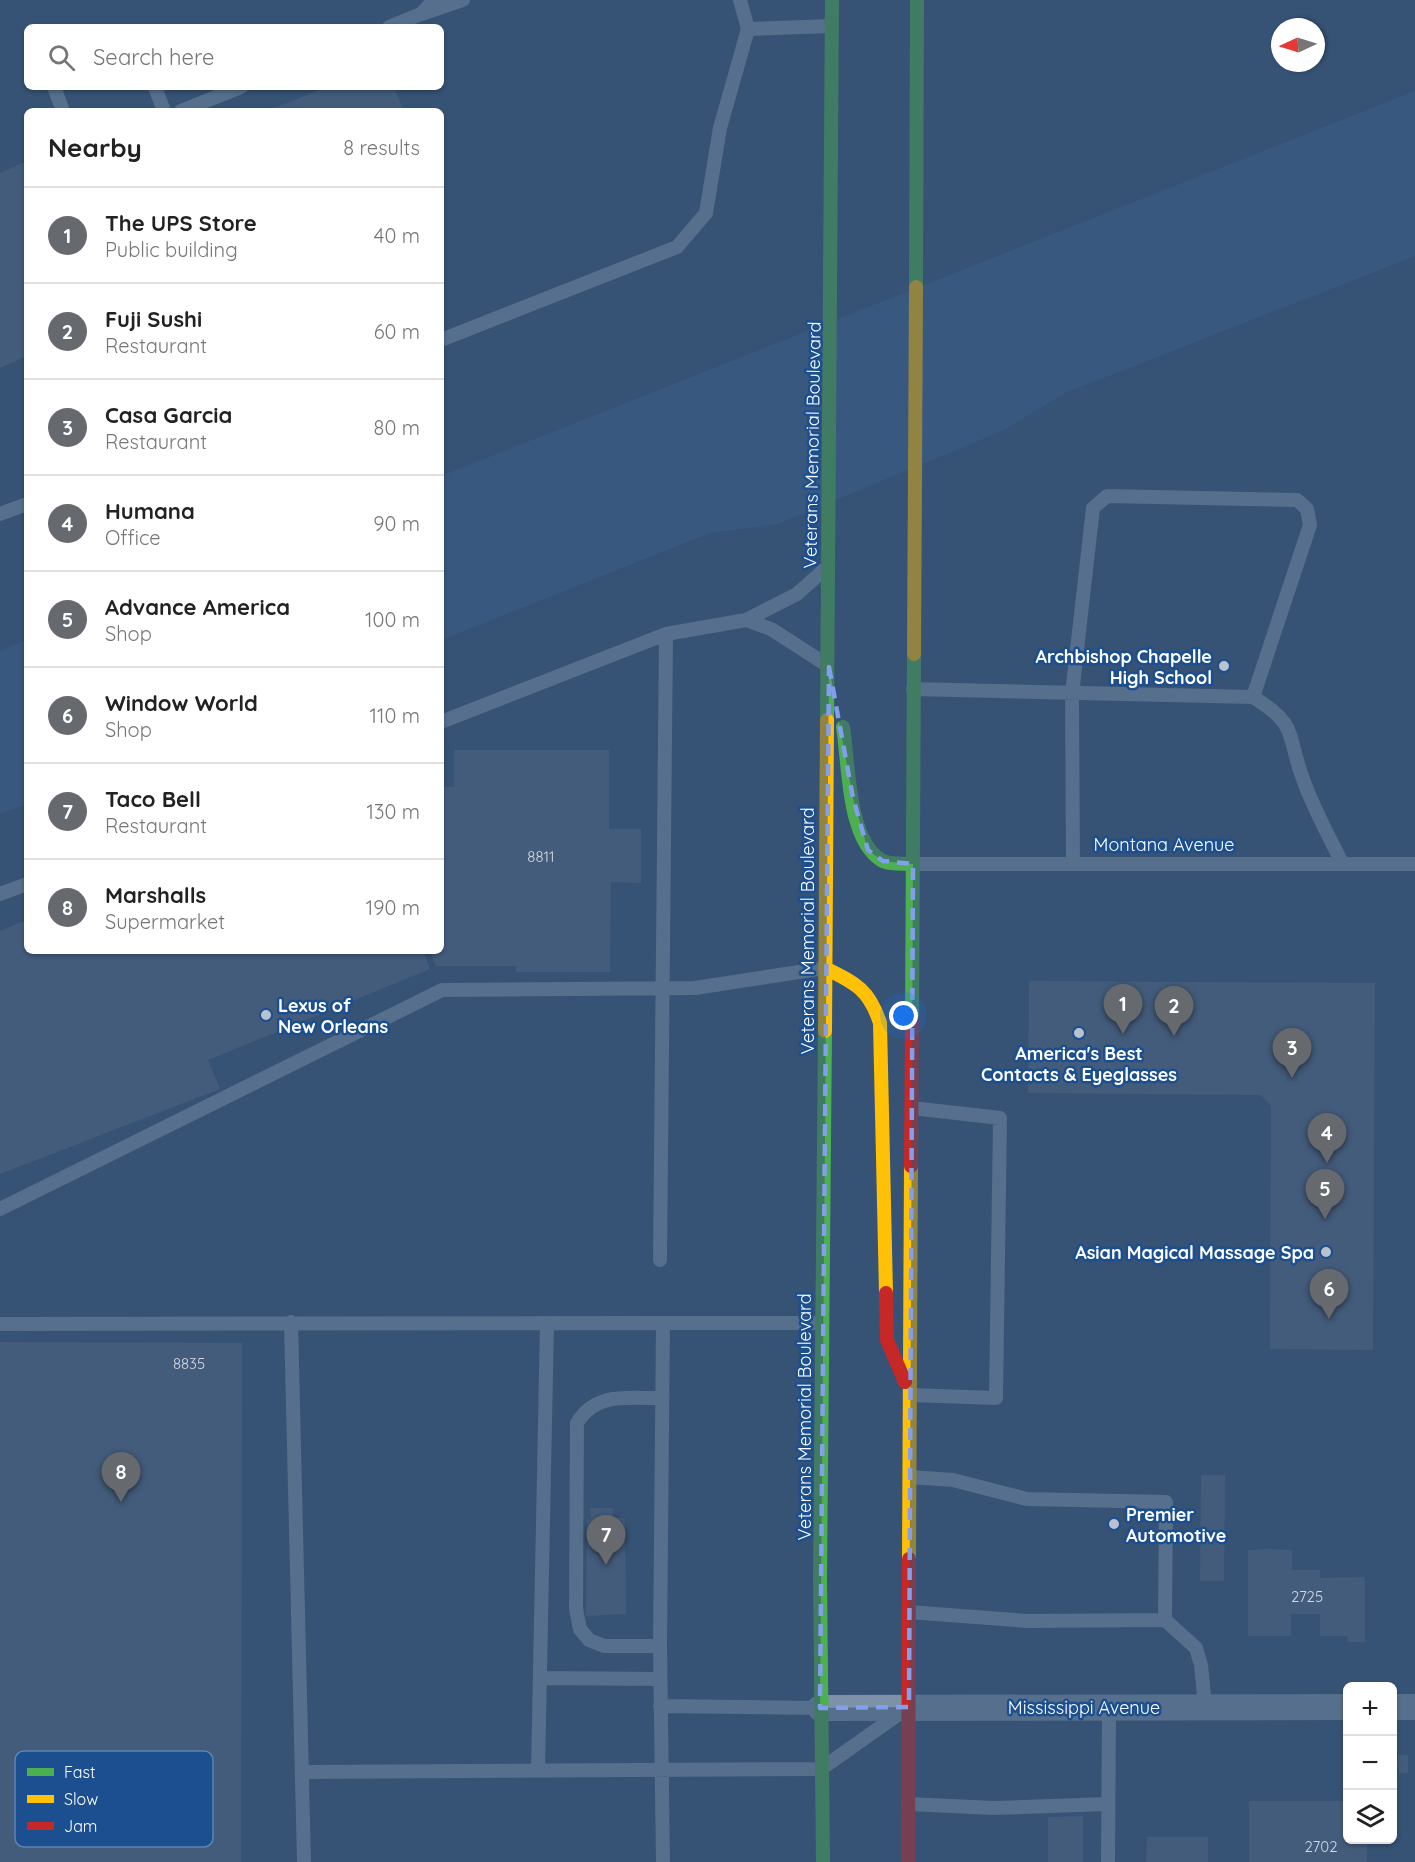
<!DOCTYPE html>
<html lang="en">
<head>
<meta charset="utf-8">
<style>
  body { margin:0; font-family:Quicksand,sans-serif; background:#f6f6f6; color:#222 }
  .controls { position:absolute; right:18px; bottom:18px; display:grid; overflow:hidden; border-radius:9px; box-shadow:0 2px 4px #0004 }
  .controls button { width:54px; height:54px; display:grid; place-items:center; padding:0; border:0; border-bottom:2px solid #e0e0e0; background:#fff; color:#222; font:30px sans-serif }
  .compass { position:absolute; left:1271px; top:18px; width:54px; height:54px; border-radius:50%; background:#fff; box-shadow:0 2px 4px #0004; rotate:266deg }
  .you { position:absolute; left:904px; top:1016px; width:21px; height:21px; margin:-15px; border:4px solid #fff; border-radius:50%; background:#1a73e8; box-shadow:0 0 0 9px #1a73e833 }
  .badge { display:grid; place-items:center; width:39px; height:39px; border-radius:50%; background:#666a6f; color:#fff; font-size:20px; font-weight:700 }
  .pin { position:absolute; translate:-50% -50px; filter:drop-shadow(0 2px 3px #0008) }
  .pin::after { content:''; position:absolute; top:32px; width:21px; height:18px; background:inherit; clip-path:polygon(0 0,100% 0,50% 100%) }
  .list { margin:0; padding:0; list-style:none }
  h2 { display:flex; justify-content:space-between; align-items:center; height:78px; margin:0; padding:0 24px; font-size:26px }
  h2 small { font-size:20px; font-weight:400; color:#767676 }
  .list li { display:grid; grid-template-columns:39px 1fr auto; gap:18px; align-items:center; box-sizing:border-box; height:96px; padding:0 24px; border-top:2px solid #e0e0e0 }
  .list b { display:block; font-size:22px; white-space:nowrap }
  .list p { margin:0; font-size:20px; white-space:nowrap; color:#767676 }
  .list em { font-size:20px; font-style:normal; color:#767676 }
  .icon { flex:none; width:33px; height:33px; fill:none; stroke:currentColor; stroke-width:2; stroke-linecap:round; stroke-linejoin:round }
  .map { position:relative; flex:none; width:1415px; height:1862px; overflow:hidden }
  .search { position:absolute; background:#fff; box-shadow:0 2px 4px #0004; left:24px; top:24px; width:420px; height:66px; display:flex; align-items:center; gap:15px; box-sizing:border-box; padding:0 21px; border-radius:9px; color:#767676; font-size:22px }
  .panel { position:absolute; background:#fff; box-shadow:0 2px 4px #0004; left:24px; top:108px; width:420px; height:846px; border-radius:9px }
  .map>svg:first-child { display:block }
</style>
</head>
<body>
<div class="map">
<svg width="1415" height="1862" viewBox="0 0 1415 1862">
  <rect width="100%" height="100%" fill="#365274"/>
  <!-- water -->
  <path fill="#3b618d" d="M 1415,91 L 1415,256 L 1065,393 L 1002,431 L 778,524 L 710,533 L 441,640 L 441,476 Z
    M 27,640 L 27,804 L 0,814 L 0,651 Z"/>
  <!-- building -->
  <path fill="#526984" d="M 327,87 L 394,87 L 404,111 L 267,111 Z
    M 27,161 L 27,356 L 0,368 L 0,173 Z
    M 454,750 L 609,750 L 609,829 L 641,829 L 641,883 L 611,882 L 610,972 L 516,972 L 516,966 L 436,966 L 430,951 L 441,951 L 441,787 L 454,787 Z
    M 27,920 L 27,951 L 423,951 L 430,969 L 208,1060 L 220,1089 L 0,1174 L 0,931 Z
    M 1029,981 L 1375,983 L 1373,1350 L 1270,1349 L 1271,1106 L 1261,1095 L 1028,1093 Z
    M 0,1342 L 242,1343 L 241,1862 L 0,1862 Z
    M 1201,1475 L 1225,1475 L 1224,1581 L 1200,1581 Z
    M 590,1508 L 613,1508 L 613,1518 L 625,1518 L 626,1614 L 586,1616 L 587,1519 L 591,1520 Z
    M 1266,1549 L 1292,1550 L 1292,1570 L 1320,1570 L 1320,1578 L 1365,1577 L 1365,1642 L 1348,1642 L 1347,1636 L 1320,1636 L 1320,1614 L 1291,1614 L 1291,1636 L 1248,1636 L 1248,1550 Z
    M 1398,1755 L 1408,1755 L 1408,1773 L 1399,1773 Z
    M 1249,1801 L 1348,1801 L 1348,1840 L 1367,1840 L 1367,1862 L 1249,1862 Z
    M 1083,1816 L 1083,1862 L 1048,1862 L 1048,1817 Z
    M 1147,1837 L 1208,1837 L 1208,1862 L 1146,1862 Z"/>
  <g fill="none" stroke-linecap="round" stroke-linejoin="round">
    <!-- lane -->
    <path stroke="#7d92a8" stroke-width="14" d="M 740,0 L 748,29 L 832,26
      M 422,14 L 463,0
      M 389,27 L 421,14 L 434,0
      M 54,87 L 63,111
      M 155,87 L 164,111
      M 181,111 L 241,87
      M 441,340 L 677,247 L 706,213 L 720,128 L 748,29
      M 0,514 L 27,504
      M 825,569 L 797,594 L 746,620 L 771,629 L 827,665
      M 913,689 L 1253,697 C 1300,726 1286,735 1303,779 C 1313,808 1329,836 1342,863
      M 441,722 L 666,634 L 746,620
      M 1073,863 L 1072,694 L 1093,508 L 1107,496 L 1297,500 L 1307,509 L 1310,525 L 1253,697
      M 913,864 L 1415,864
      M 0,894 L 27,884
      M 0,1209 L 442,990 L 695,988 L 825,968
      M 660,1260 L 666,634
      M 291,1322 L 304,1862
      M 663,1323 L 822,1323
      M 0,1324 L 663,1323 L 660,1646 L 663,1862
      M 911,1395 L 996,1398 L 1000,1118 L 912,1108
      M 909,1612 L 1027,1621 L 1165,1620 L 1166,1502 L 1027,1499 L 953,1480 L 910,1477
      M 1165,1620 L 1196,1648 L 1201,1665 L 1205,1706
      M 660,1646 L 604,1646 L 589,1640 L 580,1629 L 576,1609 L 577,1423 C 596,1391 629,1399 662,1398
      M 540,1678 L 660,1679
      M 660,1706 L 820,1708
      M 538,1771 L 547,1323
      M 303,1772 L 821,1769 L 903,1711
      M 908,1804 L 994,1808 L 1108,1804
      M 1108,1862 L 1109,1707"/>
    <!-- street -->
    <path stroke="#7d92a8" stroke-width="26" d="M 1392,1707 L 1415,1707
      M 820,1708 L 1348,1707"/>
    <!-- fast -->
    <path stroke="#4caf50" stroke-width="14" d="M 916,287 L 917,0
      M 827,720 L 832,0
      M 843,727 C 849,763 847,839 881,860 C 889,865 903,863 913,864
      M 912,1019 L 914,654
      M 823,1862 L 820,1578 L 825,1031"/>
    <!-- slow -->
    <path stroke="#ffc107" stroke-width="14" d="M 914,654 L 916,287
      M 825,968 C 855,983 869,989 880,1023 L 886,1293
      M 825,1031 L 827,720
      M 909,1559 L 911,1166"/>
    <!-- jam -->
    <path stroke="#c62828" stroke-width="14" d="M 911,1166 L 912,1019
      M 886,1293 L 887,1340 L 905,1382
      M 908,1862 L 909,1559"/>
  </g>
  <!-- marked area -->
  <path d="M0 0H1415V1862H0ZM 829,667 L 853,798 L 868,850 L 883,861 L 913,864 L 909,1707 L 820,1708 Z" fill="#365274" fill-opacity=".55" fill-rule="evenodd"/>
  <path fill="none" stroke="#839eea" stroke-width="4.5" stroke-dasharray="12 8" stroke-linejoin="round" d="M 829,667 L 853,798 L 868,850 L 883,861 L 913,864 L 909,1707 L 820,1708 Z"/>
  <!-- markers -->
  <g fill="#b9c2ce" stroke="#1b4f8f" stroke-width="2">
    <circle cx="1224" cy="666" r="6"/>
    <circle cx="266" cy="1015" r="6"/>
    <circle cx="1079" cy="1033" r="6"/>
    <circle cx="1326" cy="1252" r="6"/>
    <circle cx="1114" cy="1524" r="6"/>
  </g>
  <g text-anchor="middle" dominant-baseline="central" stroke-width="5" stroke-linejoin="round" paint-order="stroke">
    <!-- number labels -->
    <g font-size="15" fill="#d4dae0">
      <text x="541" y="856">8811</text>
      <text x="189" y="1363">8835</text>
      <text x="1307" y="1596">2725</text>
      <text x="1321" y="1846">2702</text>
    </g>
    <!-- street labels -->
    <g font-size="18" fill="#fff" stroke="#1b4f8f">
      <text transform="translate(812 445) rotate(-89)">Veterans Memorial Boulevard</text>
      <text x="1164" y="844">Montana Avenue</text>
      <text transform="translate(807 931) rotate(-90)">Veterans Memorial Boulevard</text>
      <text transform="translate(804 1417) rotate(-90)">Veterans Memorial Boulevard</text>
      <text x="1084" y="1707">Mississippi Avenue</text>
    </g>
    <!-- poi labels -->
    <g font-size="18" font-weight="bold" fill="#fff" stroke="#1b4f8f" text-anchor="end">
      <text x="1212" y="656">Archbishop Chapelle<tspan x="1212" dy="21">High School</tspan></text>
      <text x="278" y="1005" text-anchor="start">Lexus of<tspan x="278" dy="21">New Orleans</tspan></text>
      <text x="1079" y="1053" text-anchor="middle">America's Best<tspan x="1079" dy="21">Contacts &amp; Eyeglasses</tspan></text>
      <text x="1314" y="1252">Asian Magical Massage Spa</text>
      <text x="1126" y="1514" text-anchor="start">Premier<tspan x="1126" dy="21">Automotive</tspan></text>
    </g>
  </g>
  <!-- legend -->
  <rect x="15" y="1751" width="198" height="96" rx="9" fill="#1b4f8f" stroke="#5f84b1" stroke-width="1.5"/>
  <rect x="27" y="1768" width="27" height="8" fill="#4caf50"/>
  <rect x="27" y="1795" width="27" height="8" fill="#ffc107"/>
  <rect x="27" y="1822" width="27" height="8" fill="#c62828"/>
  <g font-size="16" fill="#fff">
    <text x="64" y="1778">Fast</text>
    <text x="64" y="1805">Slow</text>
    <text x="64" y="1832">Jam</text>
  </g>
</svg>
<div class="controls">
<button>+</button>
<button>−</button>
<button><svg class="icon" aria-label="layers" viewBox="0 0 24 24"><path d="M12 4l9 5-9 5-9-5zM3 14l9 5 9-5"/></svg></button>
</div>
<svg class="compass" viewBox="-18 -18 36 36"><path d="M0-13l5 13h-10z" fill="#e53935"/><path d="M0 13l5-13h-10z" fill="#767676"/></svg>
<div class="you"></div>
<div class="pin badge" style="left:1123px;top:1034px">1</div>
<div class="pin badge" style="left:1174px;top:1036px">2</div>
<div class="pin badge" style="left:1292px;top:1078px">3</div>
<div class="pin badge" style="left:1327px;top:1163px">4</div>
<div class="pin badge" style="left:1325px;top:1219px">5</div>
<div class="pin badge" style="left:1329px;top:1319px">6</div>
<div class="pin badge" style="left:606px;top:1565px">7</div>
<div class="pin badge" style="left:121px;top:1502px">8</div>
<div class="search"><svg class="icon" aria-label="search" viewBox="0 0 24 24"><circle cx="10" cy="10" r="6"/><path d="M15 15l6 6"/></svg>Search here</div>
<section class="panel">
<h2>Nearby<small>8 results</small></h2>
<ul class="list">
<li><span class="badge">1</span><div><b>The UPS Store</b><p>Public building</p></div><em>40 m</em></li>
<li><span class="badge">2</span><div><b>Fuji Sushi</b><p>Restaurant</p></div><em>60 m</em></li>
<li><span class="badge">3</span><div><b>Casa Garcia</b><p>Restaurant</p></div><em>80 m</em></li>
<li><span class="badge">4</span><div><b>Humana</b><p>Office</p></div><em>90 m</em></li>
<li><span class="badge">5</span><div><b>Advance America</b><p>Shop</p></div><em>100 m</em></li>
<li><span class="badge">6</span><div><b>Window World</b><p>Shop</p></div><em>110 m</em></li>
<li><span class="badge">7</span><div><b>Taco Bell</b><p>Restaurant</p></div><em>130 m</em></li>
<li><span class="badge">8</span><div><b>Marshalls</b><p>Supermarket</p></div><em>190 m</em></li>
</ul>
</section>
</div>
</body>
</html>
